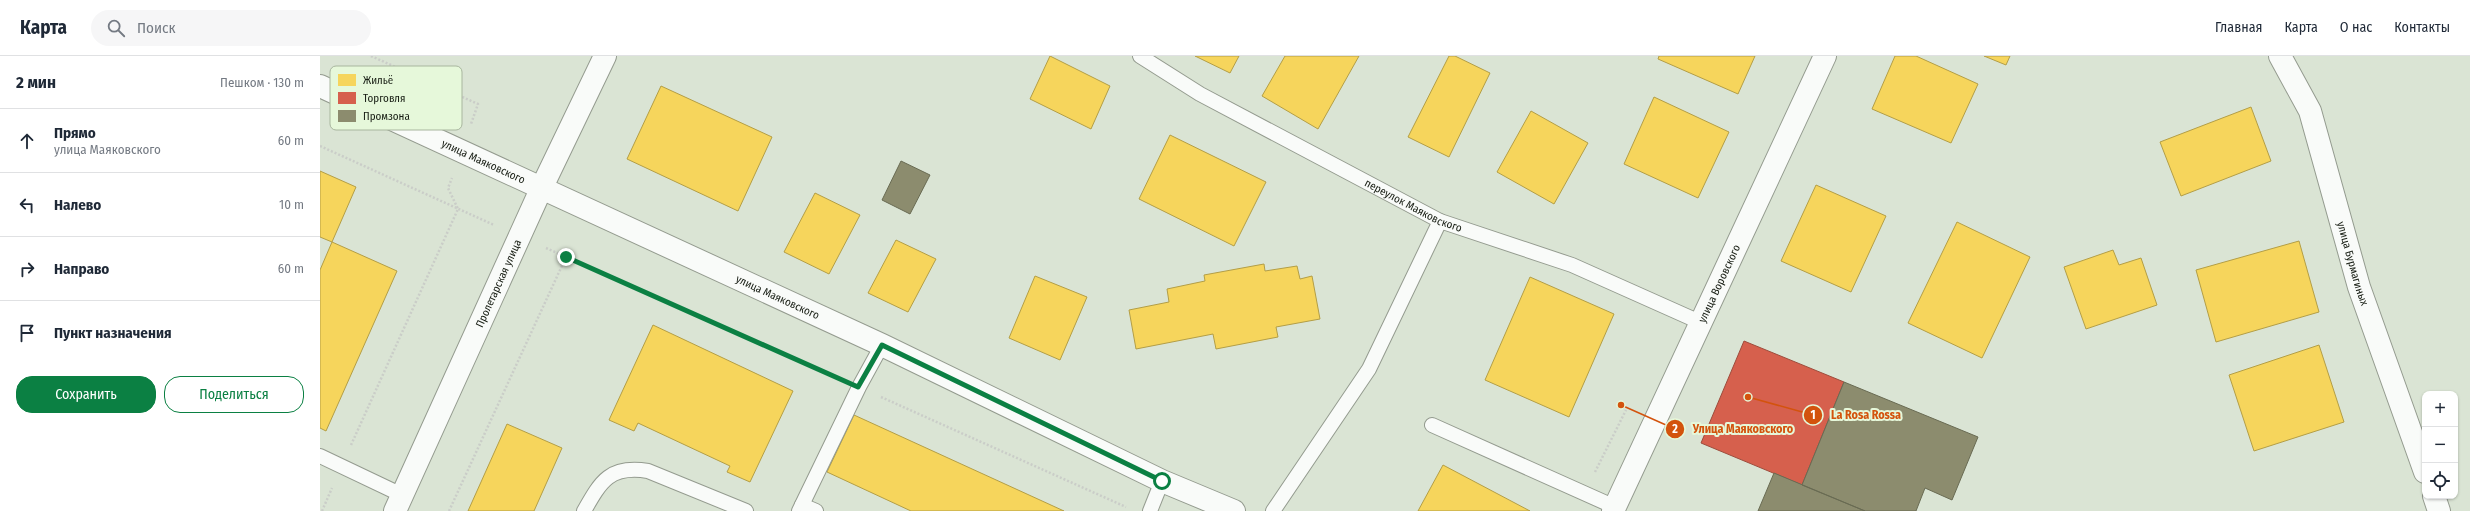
<!DOCTYPE html>
<html lang="ru">
<head>
<meta charset="utf-8">
<style>
  body { margin:0; font-family:"Fira Sans Condensed",sans-serif; background:#f6f6f7; color:#1f2937 }
  .controls { position:absolute; right:12px; bottom:12px; display:grid; overflow:hidden; border-radius:8px; box-shadow:0 1px 3px #0004 }
  .controls button { width:36px; height:36px; display:grid; place-items:center; padding:0; border:0; border-bottom:1px solid #e0e1e3; background:#fff; color:#1f2937; font:20px sans-serif }
  .stop { position:absolute; width:12px; height:12px; margin:-9px; border:3px solid #0b8043; border-radius:50%; background:#fff }
  .stop.end { background:#0b8043; border-color:#fff; box-shadow:0 1px 4px #0008 }
  .list { margin:0; padding:0; list-style:none }
  h2 { display:flex; justify-content:space-between; align-items:center; height:52px; margin:0; padding:0 16px; font-size:17px }
  h2 small { font-size:13px; font-weight:400; color:#747a83 }
  .list li { display:grid; grid-template-columns:26px 1fr auto; gap:12px; align-items:center; box-sizing:border-box; height:64px; padding:0 16px; border-top:1px solid #e0e1e3 }
  .list b { display:block; font-size:15px; white-space:nowrap }
  .list p { margin:0; font-size:13px; white-space:nowrap; color:#747a83 }
  .list em { font-size:13px; font-style:normal; color:#747a83 }
  .actions { display:flex; gap:8px; padding:12px 16px }
  .actions a { flex:1; padding:9px 0; border:1px solid #0b8043; border-radius:16px; text-align:center; font-size:14px; color:#0b8043 }
  .actions .main { background:#0b8043; color:#fff }
  .icon { flex:none; width:22px; height:22px; fill:none; stroke:currentColor; stroke-width:2; stroke-linecap:round; stroke-linejoin:round }
  .map { position:relative; flex:none; width:2150px; height:455px; overflow:hidden }
  header { display:flex; align-items:center; gap:24px; box-sizing:border-box; height:56px; padding:0 20px; background:#fff; border-bottom:1px solid #e0e1e3 }
  header strong { font-size:19px }
  nav { display:flex; gap:22px; margin-inline-start:auto; font-size:14px }
  .search { width:280px; height:36px; background:#f6f6f7; display:flex; align-items:center; gap:10px; box-sizing:border-box; padding:0 14px; border-radius:22px; color:#747a83; font-size:15px }
  main { display:flex }
  aside { flex:1; background:#fff }
  .map>svg:first-child { display:block }
</style>
</head>
<body>
<header>
<strong>Карта</strong>
<div class="search"><svg class="icon" aria-label="search" viewBox="0 0 24 24"><circle cx="10" cy="10" r="6"/><path d="M15 15l6 6"/></svg>Поиск</div>
<nav><a>Главная</a><a>Карта</a><a>О нас</a><a>Контакты</a></nav>
</header>
<main>
<aside>
<h2>2 мин<small>Пешком · 130 m</small></h2>
<ul class="list">
<li><svg class="icon" aria-label="ahead" viewBox="0 0 24 24"><path d="M12 20V5M6 11l6-6 6 6"/></svg><div><b>Прямо</b><p>улица Маяковского</p></div><em>60 m</em></li>
<li><svg class="icon" aria-label="left" viewBox="0 0 24 24"><path d="M17 20v-9H6M10 6l-5 5 5 5"/></svg><div><b>Налево</b></div><em>10 m</em></li>
<li><svg class="icon" aria-label="right" viewBox="0 0 24 24"><path d="M7 20v-9h11M14 6l5 5-5 5"/></svg><div><b>Направо</b></div><em>60 m</em></li>
<li><svg class="icon" aria-label="arrive" viewBox="0 0 24 24"><path d="M6 21V4h12l-3 4 3 4H6"/></svg><div><b>Пункт назначения</b></div></li>
</ul>
<div class="actions"><a class="main">Сохранить</a><a>Поделиться</a></div>
</aside>
<div class="map">
<svg width="2150" height="455" viewBox="0 0 2150 455">
  <rect width="100%" height="100%" fill="#dae4d4"/>
  <!-- homes -->
  <path fill="#f6d55c" stroke="#b39e46" d="M 730,0 L 790,30 L 771,73 L 710,43 Z
    M 875,0 L 919,0 L 910,17 Z
    M 965,0 L 1039,0 L 998,73 L 942,40 Z
    M 1129,0 L 1135,0 L 1170,17 L 1129,101 L 1088,81 Z
    M 1339,0 L 1435,0 L 1418,38 L 1338,3 Z
    M 1575,0 L 1596,0 L 1658,28 L 1631,87 L 1552,53 Z
    M 1664,0 L 1690,0 L 1686,9 Z
    M 341,30 L 452,81 L 418,155 L 307,103 Z
    M 1334,41 L 1409,76 L 1378,142 L 1304,108 Z
    M 1931,51 L 1951,105 L 1861,140 L 1840,86 Z
    M 1211,55 L 1268,87 L 1234,148 L 1177,116 Z
    M 850,79 L 946,126 L 914,190 L 819,143 Z
    M 0,115 L 36,131 L 12,186 L 0,181 Z
    M 1496,129 L 1566,160 L 1531,236 L 1461,205 Z
    M 495,137 L 540,159 L 509,218 L 464,196 Z
    M 1637,166 L 1710,201 L 1662,302 L 1588,267 Z
    M 576,184 L 616,203 L 588,256 L 548,237 Z
    M 1979,185 L 1999,256 L 1896,286 L 1876,214 Z
    M 12,186 L 77,215 L 6,375 L 0,372 L 0,214 Z
    M 1793,194 L 1799,209 L 1821,202 L 1837,249 L 1766,273 L 1744,211 Z
    M 944,208 L 945,215 L 977,210 L 980,223 L 992,220 L 1000,263 L 956,271 L 958,281 L 896,293 L 893,278 L 816,293 L 809,254 L 849,246 L 847,233 L 885,225 L 884,219 Z
    M 715,220 L 767,241 L 740,304 L 689,282 Z
    M 1210,221 L 1294,258 L 1249,361 L 1165,324 Z
    M 333,269 L 473,335 L 430,426 L 407,416 L 410,410 L 318,367 L 314,375 L 289,364 Z
    M 1999,289 L 2024,366 L 1934,395 L 1909,319 Z
    M 534,359 L 744,455 L 591,455 L 507,416 Z
    M 187,368 L 242,392 L 214,455 L 148,455 Z
    M 1123,409 L 1210,455 L 1098,455 Z"/>
  <!-- shops -->
  <path fill="#d6604d" stroke="#9d4c3c" d="M 1424,285 L 1524,326 L 1482,429 L 1381,387 Z"/>
  <!-- industry -->
  <path fill="#8c8c6e" stroke="#696b53" d="M 581,105 L 610,119 L 590,158 L 562,144 Z
    M 1524,326 L 1658,381 L 1632,444 L 1605,432 L 1596,455 L 1545,455 L 1482,429 Z
    M 1454,417 L 1545,455 L 1438,455 Z"/>
  <g fill="none" stroke-linecap="round" stroke-linejoin="round">
    <defs>
      <g id="lane">
        <path id="s1" d="M 820,0 L 880,38 L 1120,165 L 1252,209 L 1382,267"/>
        <path d="M 1112,369 L 1295,451"/>
        <path d="M 0,400 L 82,439"/>
        <path d="M 482,449 L 496,455"/>
        <path d="M 264,455 C 281,425 290,409 328,415 L 426,455"/>
        <path d="M 479,455 L 539,331 L 562,289"/>
        <path d="M 830,455 L 842,425"/>
        <path d="M 953,455 L 1049,313 L 1120,165"/>
      </g>
      <g id="street">
        <path id="s2" d="M 1960,0 L 1990,55 L 2039,231 L 2105,416"/>
        <path id="s3" d="M 0,30 L 562,289 L 842,425 L 914,455"/>
        <path d="M 2114,440 L 2119,455"/>
        <path id="s4" d="M 75,455 L 222,131 L 285,0"/>
      </g>
      <g id="secondary">
        <path id="s5" d="M 1293,455 L 1505,0"/>
      </g>
    </defs>
    <!-- lane casing -->
    <use href="#lane" stroke="#949b8f" stroke-width="16"/>
    <!-- street casing -->
    <use href="#street" stroke="#949b8f" stroke-width="24"/>
    <!-- secondary casing -->
    <use href="#secondary" stroke="#949b8f" stroke-width="24"/>
    <!-- path -->
    <path stroke="#cacdc8" stroke-width="2.5" stroke-dasharray="2 2" stroke-linecap="butt" d="M 51,0 L 158,48 L 151,68
      M 0,90 L 174,169
      M 226,192 L 516,321
      M 561,341 L 806,451
      M 31,389 L 138,153 L 128,132 L 132,122
      M 1275,416 L 1306,354
      M 2,455 L 12,432
      M 129,455 L 246,201"/>
    <!-- lane -->
    <use href="#lane" stroke="#f9fbf9" stroke-width="14"/>
    <!-- street -->
    <use href="#street" stroke="#f9fbf9" stroke-width="22"/>
    <!-- secondary -->
    <use href="#secondary" stroke="#f9fbf9" stroke-width="22"/>
  </g>
  <g fill="none" stroke-linecap="round" stroke-linejoin="round">
    <!-- route -->
    <path stroke="#0b8043" stroke-width="5" d="M 246,201 L 538,331 L 562,289 L 842,425"/>
  </g>
  <g text-anchor="middle" dominant-baseline="central" stroke-width="4" stroke-linejoin="round" paint-order="stroke">
    <!-- street labels -->
    <g font-size="11" fill="#171d13" stroke="#e6f8da">
      <text stroke="none"><textPath href="#s3" startOffset="180">улица Маяковского</textPath></text>
      <text stroke="none"><textPath href="#s1" startOffset="312">переулок Маяковского</textPath></text>
      <text stroke="none"><textPath href="#s2" startOffset="221">улица Бурмагиных</textPath></text>
      <text stroke="none"><textPath href="#s4" startOffset="250">Пролетарская улица</textPath></text>
      <text stroke="none"><textPath href="#s5" startOffset="251">улица Воровского</textPath></text>
      <text stroke="none"><textPath href="#s3" startOffset="504">улица Маяковского</textPath></text>
    </g>
  </g>
  <!-- legend -->
  <rect x="10" y="10" width="132" height="64" rx="6" fill="#e6f8da" stroke="#a8b69e" stroke-width="1"/>
  <rect x="18" y="18" width="18" height="12" fill="#f6d55c"/>
  <rect x="18" y="36" width="18" height="12" fill="#d6604d"/>
  <rect x="18" y="54" width="18" height="12" fill="#8c8c6e"/>
  <g font-size="11" fill="#171d13">
    <text x="43" y="28">Жильё</text>
    <text x="43" y="46">Торговля</text>
    <text x="43" y="64">Промзона</text>
  </g>
  <!-- callouts -->
  <path fill="none" stroke="#d3530d" stroke-width="1.5" d="M1428 341L1493 359M1301 349L1355 373"/>
  <g fill="#d3530d" stroke="#e6f8da" stroke-width="1.5">
    <circle cx="1428" cy="341" r="4"/>
    <circle cx="1301" cy="349" r="4"/>
    <circle cx="1493" cy="359" r="10"/>
    <circle cx="1355" cy="373" r="10"/>
  </g>
  <g font-size="12" text-anchor="middle" font-weight="bold" fill="#fff">
    <text x="1493" y="363">1</text>
    <text x="1355" y="377">2</text>
  </g>
  <g font-size="12" text-anchor="middle" font-weight="bold" fill="#d3530d" stroke="#e6f8da" stroke-width="4" stroke-linejoin="round" paint-order="stroke">
    <text x="1546" y="363">La Rosa Rossa</text>
    <text x="1423" y="377">Улица Маяковского</text>
  </g>
</svg>
<div class="controls">
<button>+</button>
<button>−</button>
<button><svg class="icon" aria-label="locate" viewBox="0 0 24 24"><circle cx="12" cy="12" r="6"/><path d="M12 2v4M12 18v4M2 12h4M18 12h4"/></svg></button>
</div>
<div class="stop" style="left:842px;top:425px"></div>
<div class="stop end" style="left:246px;top:201px"></div>
</div>
</main>
</body>
</html>
